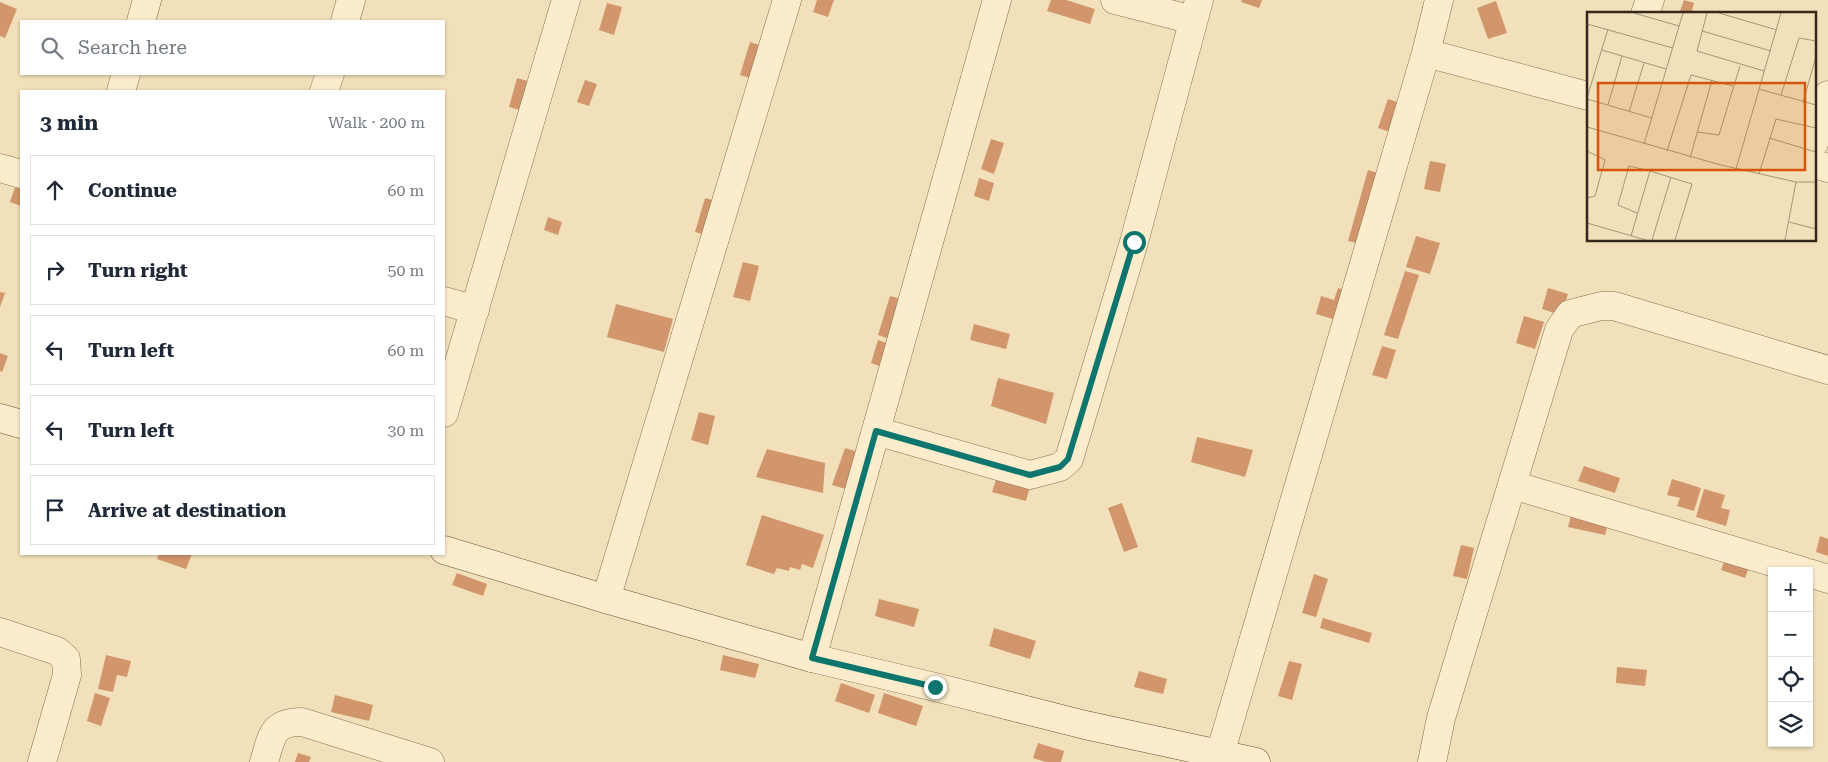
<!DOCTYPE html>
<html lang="en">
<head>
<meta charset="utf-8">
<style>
  body { margin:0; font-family:"Roboto Serif",serif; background:#f2f2f3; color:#1f2937 }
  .controls { position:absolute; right:15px; bottom:15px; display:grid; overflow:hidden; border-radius:0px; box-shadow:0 1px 4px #0004 }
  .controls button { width:45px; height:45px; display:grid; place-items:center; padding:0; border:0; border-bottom:1px solid #e0e1e3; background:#fff; color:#1f2937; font:25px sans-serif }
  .stop { position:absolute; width:15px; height:15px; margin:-11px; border:4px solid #0f766e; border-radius:50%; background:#fff }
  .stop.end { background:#0f766e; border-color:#fff; box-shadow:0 1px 5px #0008 }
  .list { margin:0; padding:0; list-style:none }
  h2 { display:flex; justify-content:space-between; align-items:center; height:65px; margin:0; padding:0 20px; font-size:21px }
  h2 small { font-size:16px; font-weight:400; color:#747a83 }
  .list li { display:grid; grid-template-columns:32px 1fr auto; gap:15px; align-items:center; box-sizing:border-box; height:70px; margin:0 10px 10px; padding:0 10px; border:1px solid #e0e1e3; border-radius:0px }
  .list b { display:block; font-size:19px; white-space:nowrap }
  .list em { font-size:16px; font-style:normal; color:#747a83 }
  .icon { flex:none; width:28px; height:28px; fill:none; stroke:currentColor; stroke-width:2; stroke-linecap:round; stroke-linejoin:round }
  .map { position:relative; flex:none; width:1828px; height:762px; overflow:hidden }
  .search { position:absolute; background:#fff; box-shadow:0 1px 4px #0004; left:20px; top:20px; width:425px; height:55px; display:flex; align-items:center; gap:12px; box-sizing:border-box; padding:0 18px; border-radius:0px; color:#747a83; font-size:19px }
  .panel { position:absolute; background:#fff; box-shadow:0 1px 4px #0004; left:20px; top:90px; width:425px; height:465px; border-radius:0px }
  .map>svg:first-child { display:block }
</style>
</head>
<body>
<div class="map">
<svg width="1828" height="762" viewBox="0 0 1828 762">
  <rect width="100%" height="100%" fill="#f1e0b9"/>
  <!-- building -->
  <path fill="#d2966c" d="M 817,0 L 834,0 L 828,17 L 813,12 Z
    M 1051,0 L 1066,0 L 1095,9 L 1090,24 L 1047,11 Z
    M 1242,0 L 1262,0 L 1259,8 L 1241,2 Z
    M 1684,0 L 1694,3 L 1691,14 L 1679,14 Z
    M 1496,1 L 1507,33 L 1488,39 L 1477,8 Z
    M 0,2 L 17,9 L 5,38 L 0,36 Z
    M 607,3 L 622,7 L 614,35 L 599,30 Z
    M 750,42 L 766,47 L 756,80 L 740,75 Z
    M 517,78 L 531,82 L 523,111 L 509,107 Z
    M 585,80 L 597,84 L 589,106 L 577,102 Z
    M 1388,99 L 1403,104 L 1393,133 L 1378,128 Z
    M 991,139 L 1004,143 L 994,174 L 981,169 Z
    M 1430,161 L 1446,164 L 1440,192 L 1424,189 Z
    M 1368,170 L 1381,174 L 1361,244 L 1348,241 Z
    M 979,178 L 994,183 L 989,201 L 974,196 Z
    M 15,187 L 21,189 L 21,206 L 10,202 Z
    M 705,198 L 722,203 L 712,237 L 695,232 Z
    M 548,217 L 562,222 L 558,235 L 544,230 Z
    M 1416,236 L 1440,243 L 1430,274 L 1406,267 Z
    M 743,262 L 759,266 L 750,301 L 733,297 Z
    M 1405,271 L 1419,275 L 1398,339 L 1384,335 Z
    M 1338,288 L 1351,292 L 1343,322 L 1316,314 L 1321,296 L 1334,300 Z
    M 1548,288 L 1568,294 L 1561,315 L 1542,309 Z
    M 0,292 L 5,293 L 0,307 Z
    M 890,296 L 905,300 L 892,340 L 878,335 Z
    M 616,304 L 673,319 L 664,352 L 607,337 Z
    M 1524,316 L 1544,322 L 1535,349 L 1516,343 Z
    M 974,324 L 1010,334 L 1006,349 L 970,340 Z
    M 878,340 L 892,345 L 885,368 L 871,363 Z
    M 1382,346 L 1396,350 L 1387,379 L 1372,375 Z
    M 0,353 L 8,356 L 2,372 L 0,371 Z
    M 998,378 L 1054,393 L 1046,424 L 991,406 Z
    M 699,412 L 715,416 L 708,445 L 691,440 Z
    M 1197,437 L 1253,450 L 1245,477 L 1191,462 Z
    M 845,448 L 858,452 L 846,489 L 832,485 Z
    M 767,449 L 825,463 L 823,493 L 756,477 Z
    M 1584,466 L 1620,478 L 1615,493 L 1578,481 Z
    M 997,477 L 1030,486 L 1026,501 L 992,492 Z
    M 1672,479 L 1701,488 L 1694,511 L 1677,506 L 1680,498 L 1667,495 Z
    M 1704,489 L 1725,495 L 1721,508 L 1730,510 L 1726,526 L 1696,517 Z
    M 1122,503 L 1138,547 L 1124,552 L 1108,508 Z
    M 1572,512 L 1609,520 L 1605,535 L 1568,527 Z
    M 762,515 L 824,535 L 813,568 L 802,564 L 800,570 L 790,567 L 789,571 L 777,568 L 774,574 L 746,565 Z
    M 1820,536 L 1828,539 L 1828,556 L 1816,552 Z
    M 1461,545 L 1474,548 L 1467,579 L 1453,576 Z
    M 159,554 L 192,554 L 186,569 L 157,559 Z
    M 1726,556 L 1750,565 L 1745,578 L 1721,570 Z
    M 457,573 L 487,584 L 483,596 L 452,585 Z
    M 1314,574 L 1328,579 L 1316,617 L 1302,613 Z
    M 879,599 L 919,609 L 914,627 L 875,616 Z
    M 1323,618 L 1372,633 L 1369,643 L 1320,628 Z
    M 994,628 L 1036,641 L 1030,659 L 989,646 Z
    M 106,655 L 131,661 L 127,677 L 117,675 L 113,692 L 98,689 Z
    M 723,655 L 759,664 L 755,678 L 720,670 Z
    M 1289,661 L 1302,664 L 1292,700 L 1278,696 Z
    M 1617,667 L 1647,670 L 1645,686 L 1616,683 Z
    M 1139,671 L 1167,679 L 1163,694 L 1134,687 Z
    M 841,683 L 875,695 L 869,713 L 835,701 Z
    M 95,693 L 110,698 L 101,726 L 87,721 Z
    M 884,693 L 923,706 L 916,726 L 878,713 Z
    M 335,695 L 373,705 L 369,721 L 331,712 Z
    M 1038,743 L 1064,751 L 1061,762 L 1046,762 L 1033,758 Z
    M 298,753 L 311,757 L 309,762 L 295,762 Z"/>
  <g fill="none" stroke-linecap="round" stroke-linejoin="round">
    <defs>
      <path id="street" d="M 1115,0 L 1193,20
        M 1645,14 L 1650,0
        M 141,21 L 147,0
        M 345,21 L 351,0
        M 1426,53 L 1588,96
        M 121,91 L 126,74
        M 324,91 L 330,74
        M 1814,143 L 1828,95
        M 1814,164 L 1828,168
        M 0,168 L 21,174
        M 444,301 L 475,310
        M 444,413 L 566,0
        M 876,431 L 1030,475 L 1060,467 L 1069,459 L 1134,242 L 1199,0
        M 1513,485 L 1802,571
        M 1809,573 L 1828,579
        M 606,599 L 787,0
        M 0,632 L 57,651 L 66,659 L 67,675 L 42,762
        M 812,658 L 997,0
        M 1220,754 L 1426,53 L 1439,0
        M 264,762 C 272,737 271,722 302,722 L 430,762
        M 1432,762 L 1441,718 L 1559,330 L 1570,314 L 1601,306 L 1614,306 L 1828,370"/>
      <path id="secondary" d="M 0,418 L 21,424
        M 444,550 L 606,599 L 812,658 L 935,687 L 1085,725 L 1256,762"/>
    </defs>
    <!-- street casing -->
    <use href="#street" stroke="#886f53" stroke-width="29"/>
    <!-- secondary casing -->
    <use href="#secondary" stroke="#695036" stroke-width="29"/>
    <!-- street -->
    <use href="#street" stroke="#fbedcc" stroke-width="28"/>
    <!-- secondary -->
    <use href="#secondary" stroke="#fbedcc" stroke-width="28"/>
  </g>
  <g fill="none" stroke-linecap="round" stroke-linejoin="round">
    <!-- route -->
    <path stroke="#0f766e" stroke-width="6" d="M 935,687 L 812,658 L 876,431 L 1030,475 L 1060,467 L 1068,459 L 1134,242"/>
  </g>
  <!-- overview -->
  <g transform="translate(1587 12)">
    <rect width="229" height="229" fill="#f1e0b9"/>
    <path fill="none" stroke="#a69679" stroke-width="1" d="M 47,1 L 92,14M 120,1 L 110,39 L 177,59M 132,1 L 190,18M 0,12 L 86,36M 115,19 L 184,39M 15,38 L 79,57M 172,77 L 229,93M 194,83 L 212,26 L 229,29M 0,86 L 21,17M 0,87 L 65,106M 216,90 L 229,45M 21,93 L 35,44M 42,100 L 57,51M 0,115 L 134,153 L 209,170 L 229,170M 110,120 L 132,123 L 153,54M 182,126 L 229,140M 57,132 L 96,1M 0,139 L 18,148 L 8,184 L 0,186M 80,139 L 104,63 L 146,74M 103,146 L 125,68M 149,157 L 194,1M 172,162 L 189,107 L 229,116M 50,201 L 31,193 L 42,154 L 63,159M 202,210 L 229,217M 0,211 L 59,228M 44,224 L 63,159 L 105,172 L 88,228M 65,228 L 84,165M 198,228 L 209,170"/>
    <path fill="#d6540d" fill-opacity="0.15" stroke="#d6540d" stroke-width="2.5" d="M 11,71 L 218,71 L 218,158 L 11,158 Z"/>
    <rect width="229" height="229" fill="none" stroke="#352719" stroke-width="2.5"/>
  </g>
</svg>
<div class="controls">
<button>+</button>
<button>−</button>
<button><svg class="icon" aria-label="locate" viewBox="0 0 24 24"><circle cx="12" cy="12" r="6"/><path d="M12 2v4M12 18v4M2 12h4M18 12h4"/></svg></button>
<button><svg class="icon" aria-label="layers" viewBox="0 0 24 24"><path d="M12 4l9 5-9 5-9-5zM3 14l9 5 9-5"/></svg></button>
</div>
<div class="stop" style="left:1134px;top:242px"></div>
<div class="stop end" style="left:935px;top:687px"></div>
<div class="search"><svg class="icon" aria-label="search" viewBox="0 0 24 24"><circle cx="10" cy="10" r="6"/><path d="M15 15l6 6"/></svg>Search here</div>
<section class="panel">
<h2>3 min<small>Walk · 200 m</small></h2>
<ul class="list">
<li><svg class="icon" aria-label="ahead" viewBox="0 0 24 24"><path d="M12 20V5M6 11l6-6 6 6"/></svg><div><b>Continue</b></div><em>60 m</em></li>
<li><svg class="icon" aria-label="right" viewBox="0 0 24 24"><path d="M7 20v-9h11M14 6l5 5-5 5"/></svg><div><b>Turn right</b></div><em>50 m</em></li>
<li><svg class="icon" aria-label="left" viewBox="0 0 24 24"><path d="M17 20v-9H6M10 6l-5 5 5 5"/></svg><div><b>Turn left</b></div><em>60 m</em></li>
<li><svg class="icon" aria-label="left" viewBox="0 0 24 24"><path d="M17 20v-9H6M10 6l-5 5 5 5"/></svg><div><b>Turn left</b></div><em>30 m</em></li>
<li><svg class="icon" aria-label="arrive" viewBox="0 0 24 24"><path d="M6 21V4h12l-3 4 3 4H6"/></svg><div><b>Arrive at destination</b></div></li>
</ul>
</section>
</div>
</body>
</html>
